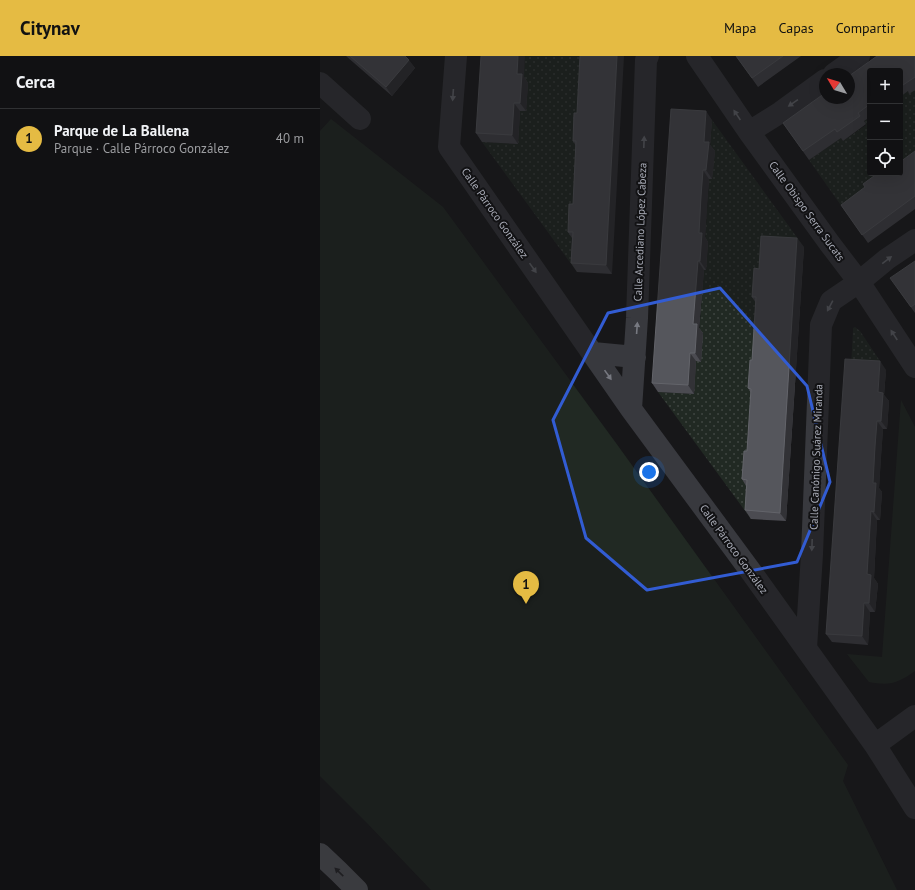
<!DOCTYPE html>
<html lang="es">
<head>
<meta charset="utf-8">
<style>
  body { margin:0; font-family:"PT Sans",sans-serif; background:#1a1a1c; color:#f1f3f6 }
  .controls { position:absolute; right:12px; top:12px; display:grid; overflow:hidden; border-radius:4px; box-shadow:0 4px 16px #0002 }
  .controls button { width:36px; height:36px; display:grid; place-items:center; padding:0; border:0; border-bottom:1px solid #303133; background:#111113; color:#f1f3f6; font:20px sans-serif }
  .compass { position:absolute; left:499px; top:12px; width:36px; height:36px; border-radius:50%; background:#111113; box-shadow:0 4px 16px #0002; rotate:308deg }
  .you { position:absolute; left:329px; top:416px; width:14px; height:14px; margin:-10px; border:3px solid #fff; border-radius:50%; background:#1a73e8; box-shadow:0 0 0 6px #1a73e833 }
  .badge { display:grid; place-items:center; width:26px; height:26px; border-radius:50%; background:#e5bb43; color:#111; font-size:13px; font-weight:700 }
  .pin { position:absolute; translate:-50% -33px; filter:drop-shadow(0 1px 2px #0008) }
  .pin::after { content:''; position:absolute; top:21px; width:14px; height:12px; background:inherit; clip-path:polygon(0 0,100% 0,50% 100%) }
  .list { margin:0; padding:0; list-style:none }
  h2 { display:flex; justify-content:space-between; align-items:center; height:52px; margin:0; padding:0 16px; font-size:17px }
  h2 small { font-size:13px; font-weight:400; color:#9c9da0 }
  .list li { display:grid; grid-template-columns:26px 1fr auto; gap:12px; align-items:center; box-sizing:border-box; height:60px; padding:0 16px; border-top:1px solid #303133 }
  .list b { display:block; font-size:15px; white-space:nowrap }
  .list p { margin:0; font-size:13px; white-space:nowrap; color:#9c9da0 }
  .list em { font-size:13px; font-style:normal; color:#9c9da0 }
  .icon { flex:none; width:22px; height:22px; fill:none; stroke:currentColor; stroke-width:2; stroke-linecap:round; stroke-linejoin:round }
  .map { position:relative; flex:none; width:595px; height:834px; overflow:hidden }
  header { display:flex; align-items:center; gap:24px; box-sizing:border-box; height:56px; padding:0 20px; background:#e5bb43; color:#111 }
  header strong { font-size:19px }
  nav { display:flex; gap:22px; margin-inline-start:auto; font-size:14px }
  main { display:flex }
  aside { flex:1; background:#111113 }
  .map>svg:first-child { display:block }
</style>
</head>
<body>
<header>
<strong>Citynav</strong>
<nav><a>Mapa</a><a>Capas</a><a>Compartir</a></nav>
</header>
<main>
<aside>
<h2>Cerca<small></small></h2>
<ul class="list">
<li><span class="badge">1</span><div><b>Parque de La Ballena</b><p>Parque · Calle Párroco González</p></div><em>40 m</em></li>
</ul>
</aside>
<div class="map">
<svg width="595" height="834" viewBox="0 0 595 834">
  <defs>
    <pattern id="garden-dots" width="8" height="8" patternUnits="userSpaceOnUse"><rect width="8" height="8" fill="#212923"/><path d="M2 2h.1M6 6h.1" fill="none" stroke="#3f4541" stroke-width="1.8" stroke-linecap="round"/></pattern>
  </defs>
  <rect width="100%" height="100%" fill="#171719"/>
  <!-- park -->
  <path fill="#212923" d="M 11,63 L 123,151 L 296,387 L 528,709 L 523,725 L 577,834 L 111,834 L 47,767 L 0,720 L 0,75 Z
    M 581,344 L 595,371 L 595,615 C 578,627 570,630 549,626 L 527,598 L 562,601 Z"/>
  <!-- garden -->
  <path fill="url(#garden-dots)" d="M 205,0 L 263,0 L 259,185 L 257,216 L 162,86 L 198,88 L 200,55 L 206,55 L 208,27 L 203,27 Z
    M 595,34 L 595,108 L 527,158 L 489,104 L 521,82 L 523,85 L 546,69 L 544,65 L 550,61 L 550,117 L 580,117 L 580,40 L 588,35 Z
    M 392,64 L 484,191 L 447,189 L 431,463 L 338,336 L 374,338 L 376,305 L 381,305 L 379,277 L 384,214 L 386,214 L 388,186 L 385,185 L 389,123 L 392,123 L 395,95 L 390,95 Z
    M 535,271 L 540,275 L 566,314 L 531,312 L 533,274 L 533,272 Z"/>
  <g fill="none" stroke-linecap="round" stroke-linejoin="round">
    <!-- minor -->
    <path stroke="#38393e" stroke-width="22" d="M 136,0 L 129,91 L 311,353 L 432,517 L 555,689 L 595,752
      M 377,0 L 429,76 L 510,188 L 539,226 L 595,311
      M 514,18 L 539,0
      M 0,27 L 40,63
      M 429,76 L 461,56 L 505,24
      M 273,297 L 315,301
      M 311,353 L 317,262 L 326,4 L 328,0
      M 486,592 L 492,498 L 501,269 L 511,245 L 539,226 L 567,203 L 595,184
      M 555,689 L 595,660"/>
    <!-- highway -->
    <path stroke="#65666e" stroke-width="22" d="M 0,798 L 19,816 L 37,834"/>
  </g>
  <!-- wall -->
  <path fill="#4b4b51" d="M 26,0 L 85,0 L 95,12 L 72,40 Z
    M 416,0 L 481,0 L 438,31 Z
    M 557,0 L 595,0 L 595,34 L 589,38 L 588,35 L 580,41 L 580,15 L 550,15 L 550,61 L 544,65 L 546,68 L 523,85 L 521,82 L 489,104 L 463,67 L 505,37 L 505,42 L 529,42 L 529,20 Z
    M 204,21 L 208,27 L 206,55 L 200,55 L 198,88 L 162,86 L 156,77 Z
    M 257,57 L 292,218 L 257,216 L 251,207 L 252,182 L 248,176 L 253,148 L 256,90 L 253,85 Z
    M 392,64 L 390,89 L 395,95 L 392,123 L 389,123 L 387,148 L 385,181 L 388,186 L 386,214 L 384,214 L 379,272 L 383,277 L 381,306 L 376,305 L 374,338 L 338,336 L 332,327 Z
    M 595,95 L 595,153 L 548,187 L 521,149 L 580,117 Z
    M 484,191 L 466,465 L 431,463 L 425,454 L 426,430 L 422,423 L 427,395 L 431,337 L 428,332 L 432,304 L 436,247 L 432,241 L 439,213 Z
    M 595,205 L 595,257 L 577,232 Z
    M 566,314 L 564,339 L 569,345 L 567,373 L 563,373 L 561,399 L 559,432 L 562,436 L 560,464 L 557,464 L 554,522 L 558,528 L 555,556 L 550,556 L 548,589 L 512,586 L 506,578 Z"/>
  <!-- shaded-wall -->
  <path fill="#323236" d="M 198,0 L 205,0 L 204,21 L 208,27 L 206,55 L 200,47 L 197,18 Z
    M 297,0 L 304,0 L 292,218 L 286,209 Z
    M 89,4 L 95,12 L 72,40 L 66,31 Z
    M 194,47 L 200,55 L 198,88 L 192,79 Z
    M 386,55 L 392,64 L 390,89 L 395,95 L 392,123 L 386,114 L 384,86 Z
    M 383,114 L 389,123 L 385,181 L 388,186 L 386,214 L 380,205 L 379,177 Z
    M 477,182 L 484,191 L 466,465 L 460,457 Z
    M 378,205 L 384,214 L 379,272 L 383,277 L 381,306 L 375,297 L 373,268 Z
    M 370,297 L 376,305 L 374,338 L 368,329 Z
    M 560,305 L 566,314 L 564,339 L 569,345 L 567,373 L 561,365 L 558,336 Z
    M 557,365 L 563,373 L 559,432 L 562,436 L 560,464 L 554,456 L 553,427 Z
    M 551,455 L 557,464 L 554,522 L 558,528 L 555,556 L 549,547 L 547,518 Z
    M 544,547 L 550,556 L 548,589 L 542,580 Z"/>
  <!-- building -->
  <path fill="#55565c" stroke="#63646a" d="M 30,0 L 85,0 L 89,4 L 66,31 Z
    M 161,0 L 198,0 L 197,18 L 202,18 L 200,47 L 194,47 L 192,79 L 156,77 Z
    M 260,0 L 297,0 L 286,209 L 251,207 L 253,176 L 248,176 L 249,148 L 253,148 L 256,85 L 253,85 L 254,57 L 257,57 Z
    M 416,0 L 463,0 L 432,22 Z
    M 557,0 L 595,0 L 595,21 L 583,29 L 582,27 L 580,28 L 580,15 L 550,15 L 550,48 L 538,57 L 540,60 L 517,76 L 515,73 L 483,95 L 463,67 L 505,37 L 505,42 L 529,42 L 529,20 Z
    M 351,53 L 386,55 L 384,86 L 389,86 L 386,114 L 383,114 L 381,140 L 379,177 L 382,177 L 380,205 L 378,205 L 373,268 L 377,268 L 375,297 L 370,297 L 368,329 L 332,327 Z
    M 595,95 L 595,140 L 542,179 L 521,149 L 545,131 L 543,128 L 558,117 L 580,117 L 580,106 Z
    M 441,180 L 477,182 L 460,457 L 425,454 L 427,424 L 422,423 L 424,395 L 427,395 L 431,333 L 428,332 L 430,304 L 432,304 L 436,241 L 432,241 L 434,212 L 439,213 Z
    M 595,205 L 595,248 L 591,251 L 570,222 Z
    M 525,303 L 560,305 L 558,336 L 563,337 L 561,365 L 557,365 L 555,390 L 553,427 L 556,427 L 554,456 L 551,455 L 547,518 L 551,519 L 549,547 L 544,547 L 542,580 L 506,578 Z"/>
  <!-- one-way arrows -->
  <defs><path id="oneway-solid" d="M-6-.8H1V-3.2L6.5 0L1 3.2V.8H-6Z"/></defs>
  <g fill="#777981">
    <use href="#oneway-solid" transform="translate(133 39) rotate(94)"/>
    <use href="#oneway-solid" transform="translate(473 47) rotate(145)"/>
    <use href="#oneway-solid" transform="translate(417 59) rotate(-124)"/>
    <use href="#oneway-solid" transform="translate(324 86) rotate(-88)"/>
    <use href="#oneway-solid" transform="translate(567 204) rotate(-37)"/>
    <use href="#oneway-solid" transform="translate(213 212) rotate(55)"/>
    <use href="#oneway-solid" transform="translate(510 250) rotate(118)"/>
    <use href="#oneway-solid" transform="translate(317 272) rotate(-86)"/>
    <use href="#oneway-solid" transform="translate(574 279) rotate(-123)"/>
    <use href="#oneway-solid" transform="translate(288 319) rotate(55)"/>
    <use href="#oneway-solid" transform="translate(492 489) rotate(92)"/>
  </g>
  <use fill="#27272a" href="#oneway-solid" transform="translate(19 816) rotate(-136)"/>
  <!-- marked area -->
  <path d="M0 0H595V834H0ZM 400,232 L 487,330 L 510,426 L 477,506 L 327,534 L 266,482 L 233,364 L 288,257 Z" fill="#171719" fill-opacity=".55" fill-rule="evenodd"/>
  <path fill="none" stroke="#325cd3" stroke-width="3" stroke-linejoin="round" d="M 400,232 L 487,330 L 510,426 L 477,506 L 327,534 L 266,482 L 233,364 L 288,257 Z"/>
  <g text-anchor="middle" dominant-baseline="central" stroke-width="4" stroke-linejoin="round" paint-order="stroke">
    <!-- street labels -->
    <g font-size="11" fill="#aaadb8" stroke="#121214">
      <text transform="translate(487 155) rotate(54)">Calle Obispo Serra Sucats</text>
      <text transform="translate(175 157) rotate(55)">Calle Párroco González</text>
      <text transform="translate(320 176) rotate(-88)">Calle Arcediano López Cabeza</text>
      <text transform="translate(496 401) rotate(-88)">Calle Canónigo Suárez Miranda</text>
      <text transform="translate(414 493) rotate(54)">Calle Párroco González</text>
    </g>
  </g>
</svg>
<div class="controls">
<button>+</button>
<button>−</button>
<button><svg class="icon" aria-label="locate" viewBox="0 0 24 24"><circle cx="12" cy="12" r="6"/><path d="M12 2v4M12 18v4M2 12h4M18 12h4"/></svg></button>
</div>
<svg class="compass" viewBox="-18 -18 36 36"><path d="M0-13l5 13h-10z" fill="#e53935"/><path d="M0 13l5-13h-10z" fill="#9c9da0"/></svg>
<div class="you"></div>
<div class="pin badge" style="left:206px;top:548px">1</div>
</div>
</main>
</body>
</html>
